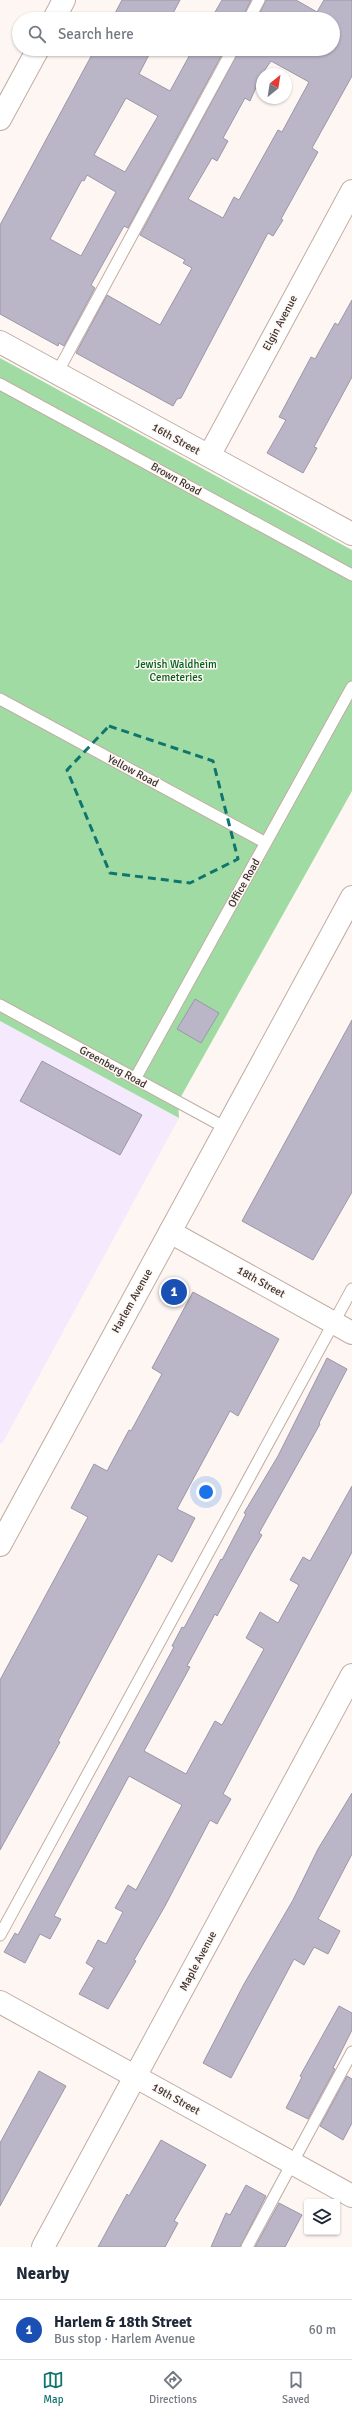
<!DOCTYPE html>
<html lang="en">
<head>
<meta charset="utf-8">
<style>
  body { margin:0; font-family:Signika,sans-serif; background:#f2f2f3; color:#1f2937 }
  .controls { position:absolute; right:12px; bottom:12px; display:grid; overflow:hidden; border-radius:4px; box-shadow:0 1px 3px #0004 }
  .controls button { width:36px; height:36px; display:grid; place-items:center; padding:0; border:0; border-bottom:1px solid #e0e1e3; background:#fff; color:#1f2937; font:20px sans-serif }
  .compass { position:absolute; left:256px; top:68px; width:36px; height:36px; border-radius:50%; background:#fff; box-shadow:0 1px 3px #0004; rotate:30deg }
  .you { position:absolute; left:206px; top:1492px; width:14px; height:14px; margin:-10px; border:3px solid #fff; border-radius:50%; background:#1a73e8; box-shadow:0 0 0 6px #1a73e833 }
  .badge { display:grid; place-items:center; width:26px; height:26px; border-radius:50%; background:#0f766e; color:#fff; font-size:13px; font-weight:700 }
  .pin { position:absolute; translate:-50% -50%; border:2px solid #fff; box-shadow:0 1px 4px #0006 }
  .list { margin:0; padding:0; list-style:none }
  h2 { display:flex; justify-content:space-between; align-items:center; height:52px; margin:0; padding:0 16px; font-size:17px }
  h2 small { font-size:13px; font-weight:400; color:#747a83 }
  .list li { display:grid; grid-template-columns:26px 1fr auto; gap:12px; align-items:center; box-sizing:border-box; height:60px; padding:0 16px; border-top:1px solid #e0e1e3 }
  .list b { display:block; font-size:15px; white-space:nowrap }
  .list p { margin:0; font-size:13px; white-space:nowrap; color:#747a83 }
  .list em { font-size:13px; font-style:normal; color:#747a83 }
  .icon { flex:none; width:22px; height:22px; fill:none; stroke:currentColor; stroke-width:2; stroke-linecap:round; stroke-linejoin:round }
  .map { position:relative; flex:none; width:352px; height:2247px; overflow:hidden }
  .search { position:absolute; background:#fff; box-shadow:0 1px 3px #0004; left:12px; right:12px; top:12px; height:44px; display:flex; align-items:center; gap:10px; box-sizing:border-box; padding:0 14px; border-radius:22px; color:#747a83; font-size:15px }
  .sheet { height:112px; background:#fff }
  nav { display:flex; justify-content:space-around; align-items:center; box-sizing:border-box; height:56px; border-top:1px solid #e0e1e3; background:#fff; font-size:11px; color:#747a83 }
  nav a { display:grid; justify-items:center; gap:2px }
  nav .on { color:#0f766e }
  .map>svg:first-child { display:block }
</style>
</head>
<body>
<div class="map">
<svg width="352" height="2247" viewBox="0 0 352 2247">
  <rect width="100%" height="100%" fill="#fef6f2"/>
  <!-- commercial -->
  <path fill="#f5e9fd" d="M 0,1021 L 179,1118 L 2,1444 L 0,1443 Z"/>
  <!-- green -->
  <path fill="#a1dba4" d="M 0,358 L 352,550 L 352,791 L 178,1102 L 179,1118 L 0,1021 Z"/>
  <!-- building -->
  <path fill="#bab5c7" stroke="#9c97a8" fill-rule="evenodd" d="M 122,0 L 180,0 L 170,19 L 112,19 Z
    M 222,0 L 251,0 L 242,19 L 211,19 Z
    M 266,0 L 296,0 L 317,12 L 324,0 L 352,0 L 352,76 L 312,148 L 318,152 L 281,219 L 283,220 L 273,236 L 268,233 L 181,398 L 177,399 L 173,406 L 76,353 L 107,295 L 160,325 L 192,268 L 183,263 L 185,260 L 140,235 L 240,49 L 333,49 L 333,19 L 257,19 ZM 271,61 L 309,82 L 282,132 L 278,130 L 239,200 L 234,197 L 223,218 L 188,199 L 212,158 L 217,161 L 228,141 L 223,138 L 245,98 L 250,101 L 262,74 Z
    M 95,49 L 152,49 L 139,74 L 170,91 L 193,49 L 225,49 L 128,228 L 124,226 L 91,285 L 95,288 L 64,346 L 59,343 L 58,346 L 0,314 L 0,225 ZM 126,98 L 158,116 L 125,172 L 94,155 ZM 87,175 L 116,192 L 81,256 L 50,239 L 82,180 L 84,181 Z
    M 352,300 L 352,377 L 314,447 L 317,448 L 303,473 L 267,453 L 286,420 L 279,417 L 311,357 L 315,359 L 335,323 L 338,325 Z
    M 195,999 L 219,1013 L 201,1043 L 177,1029 Z
    M 352,1020 L 352,1192 L 313,1260 L 242,1221 Z
    M 42,1061 L 142,1115 L 120,1155 L 20,1101 Z
    M 193,1292 L 279,1339 L 238,1416 L 230,1411 L 177,1509 L 195,1518 L 172,1562 L 158,1554 L 58,1741 L 60,1742 L 0,1850 L 0,1680 L 88,1517 L 71,1508 L 94,1464 L 107,1471 L 129,1430 L 131,1431 L 162,1374 L 152,1368 Z
    M 327,1358 L 347,1369 L 319,1423 L 320,1424 L 259,1533 L 262,1535 L 251,1554 L 217,1616 L 215,1614 L 187,1666 L 190,1667 L 144,1751 L 186,1774 L 215,1721 L 222,1725 L 264,1649 L 246,1638 L 260,1612 L 278,1623 L 299,1585 L 290,1580 L 303,1557 L 310,1561 L 352,1486 L 352,1552 L 223,1794 L 231,1799 L 217,1824 L 210,1820 L 165,1906 L 134,1960 L 136,1961 L 108,2009 L 79,1994 L 94,1968 L 86,1963 L 98,1940 L 106,1944 L 123,1912 L 115,1908 L 128,1885 L 136,1890 L 182,1805 L 129,1776 L 54,1916 L 61,1919 L 50,1939 L 40,1934 L 25,1963 L 4,1952 L 15,1933 L 18,1935 L 174,1647 L 172,1646 L 182,1627 L 184,1628 L 221,1559 L 222,1560 L 246,1514 L 244,1513 L 278,1456 Z
    M 352,1793 L 352,1854 L 318,1919 L 340,1931 L 328,1954 L 314,1947 L 304,1965 L 294,1959 L 231,2078 L 203,2063 L 244,1984 L 293,1900 L 318,1849 Z
    M 339,2006 L 352,2013 L 352,2030 L 333,2068 L 335,2069 L 308,2119 L 286,2108 L 302,2077 L 300,2076 Z
    M 39,2071 L 66,2086 L 0,2206 L 0,2143 Z
    M 347,2076 L 352,2079 L 352,2123 L 343,2140 L 320,2126 Z
    M 161,2140 L 206,2165 L 174,2221 L 178,2223 L 165,2247 L 98,2247 L 127,2194 L 129,2196 Z
    M 246,2185 L 266,2196 L 240,2247 L 211,2247 L 226,2213 L 230,2215 Z
    M 279,2203 L 302,2215 L 285,2247 L 255,2247 Z"/>
  <g fill="none" stroke-linecap="round" stroke-linejoin="round">
    <defs>
      <path id="service" d="M 249,19 L 259,0
        M 57,373 L 233,49
        M 0,384 L 352,575
        M 0,699 L 266,843
        M 0,1005 L 226,1128
        M 135,1079 L 352,687
        M 0,1935 L 352,1289
        M 247,2247 L 352,2052"/>
      <path id="minor" d="M 54,19 L 64,0
        M 0,119 L 38,49
        M 0,342 L 352,534
        M 209,456 L 352,191
        M 170,1232 L 352,1333
        M 0,2002 L 352,2196
        M 43,2247 L 352,1675"/>
      <path id="primary" d="M 0,1545 L 352,897"/>
    </defs>
    <!-- service casing -->
    <use href="#service" stroke="#c0ada4" stroke-width="13"/>
    <!-- minor casing -->
    <use href="#minor" stroke="#c0ada4" stroke-width="24"/>
    <!-- primary casing -->
    <use href="#primary" stroke="#c0ada4" stroke-width="24"/>
    <!-- service -->
    <use href="#service" stroke="#fff" stroke-width="11"/>
    <!-- minor -->
    <use href="#minor" stroke="#fff" stroke-width="22"/>
    <!-- primary -->
    <use href="#primary" stroke="#fff" stroke-width="22"/>
  </g>
  <!-- marked area -->
  <path fill="none" stroke="#0f766e" stroke-width="3" stroke-dasharray="8 5" stroke-linejoin="round" d="M 109,726 L 213,761 L 238,859 L 190,883 L 110,873 L 67,770 Z"/>
  <g text-anchor="middle" dominant-baseline="central" stroke-width="3" stroke-linejoin="round" paint-order="stroke">
    <!-- street labels -->
    <g font-size="11" fill="#39312e" stroke="#fef6f2">
      <text transform="translate(280 323) rotate(-62)">Elgin Avenue</text>
      <text transform="translate(176 439) rotate(29)">16th Street</text>
      <text transform="translate(176 479) rotate(29)">Brown Road</text>
      <text transform="translate(133 771) rotate(28)">Yellow Road</text>
      <text transform="translate(244 883) rotate(-61)">Office Road</text>
      <text transform="translate(113 1067) rotate(29)">Greenberg Road</text>
      <text transform="translate(261 1282) rotate(29)">18th Street</text>
      <text transform="translate(132 1301) rotate(-61)">Harlem Avenue</text>
      <text transform="translate(198 1961) rotate(-62)">Maple Avenue</text>
      <text transform="translate(176 2099) rotate(29)">19th Street</text>
    </g>
    <!-- park labels -->
    <g font-size="11" fill="#02611c" stroke="#fef6f2">
      <text x="176" y="664">Jewish Waldheim<tspan x="176" dy="13">Cemeteries</tspan></text>
    </g>
  </g>
</svg>
<div class="controls">
<button><svg class="icon" aria-label="layers" viewBox="0 0 24 24"><path d="M12 4l9 5-9 5-9-5zM3 14l9 5 9-5"/></svg></button>
</div>
<svg class="compass" viewBox="-18 -18 36 36"><path d="M0-13l5 13h-10z" fill="#e53935"/><path d="M0 13l5-13h-10z" fill="#747a83"/></svg>
<div class="you"></div>
<div class="pin badge" style="left:174px;top:1292px;background:#1a4fb4">1</div>
<div class="search"><svg class="icon" aria-label="search" viewBox="0 0 24 24"><circle cx="10" cy="10" r="6"/><path d="M15 15l6 6"/></svg>Search here</div>
</div>
<section class="sheet">
<h2>Nearby<small></small></h2>
<ul class="list">
<li><span class="badge" style="background:#1a4fb4">1</span><div><b>Harlem &amp; 18th Street</b><p>Bus stop · Harlem Avenue</p></div><em>60 m</em></li>
</ul>
</section>
<nav>
<a class="on"><svg class="icon" aria-label="map" viewBox="0 0 24 24"><path d="M3 6l6-2 6 2 6-2v14l-6 2-6-2-6 2zM9 4v14M15 6v14"/></svg>Map</a>
<a><svg class="icon" aria-label="directions" viewBox="0 0 24 24"><path d="M12 3l9 9-9 9-9-9zM9 14v-3h6M13 9l2 2-2 2"/></svg>Directions</a>
<a><svg class="icon" aria-label="saved" viewBox="0 0 24 24"><path d="M7 4h10v16l-5-4-5 4z"/></svg>Saved</a>
</nav>
</body>
</html>
